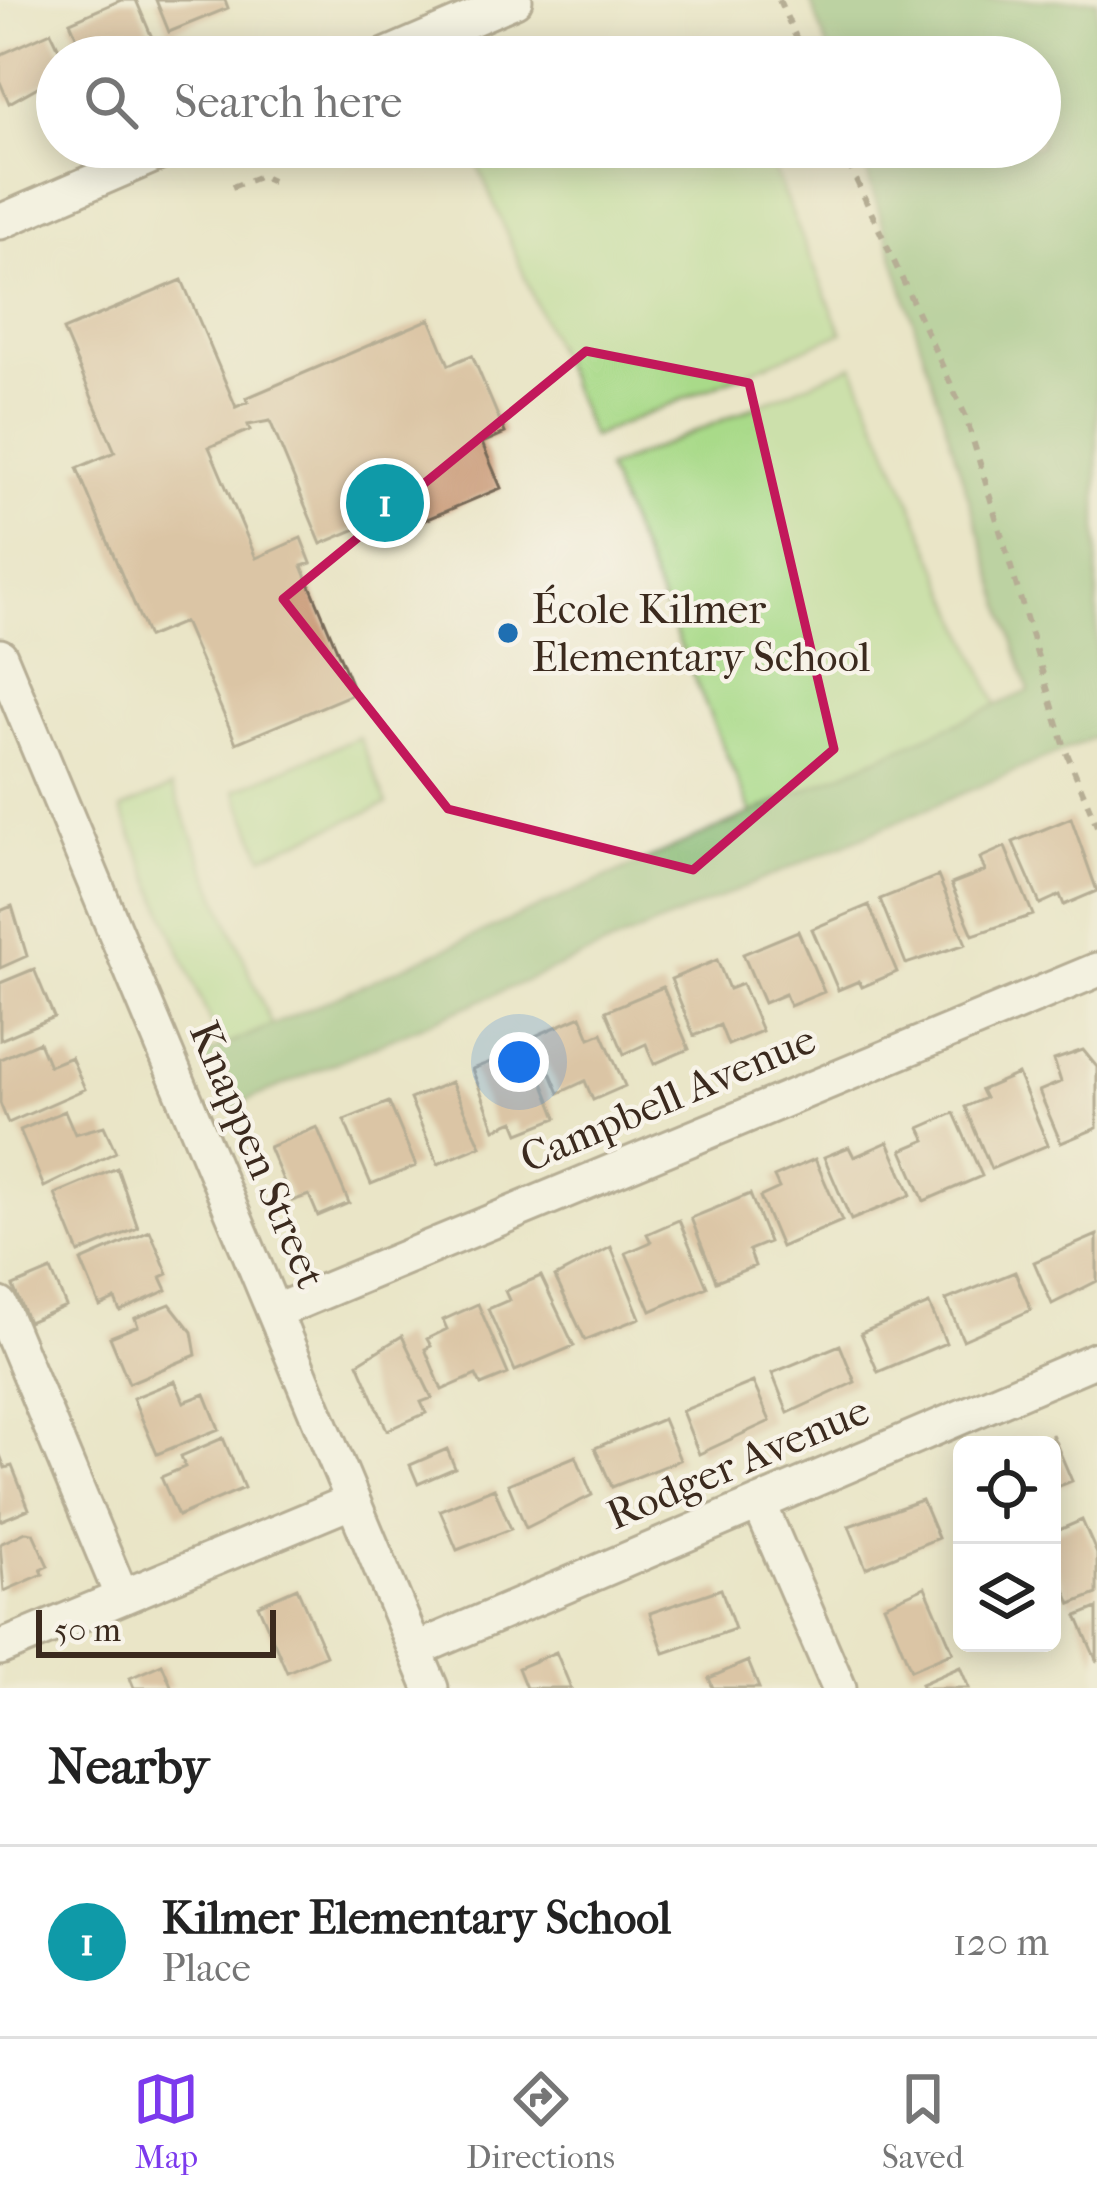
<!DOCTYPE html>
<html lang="en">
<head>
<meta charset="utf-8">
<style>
  body { margin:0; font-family:"IM FELL French Canon",serif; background:#f6f6f6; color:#222 }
  .controls { position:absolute; right:36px; bottom:36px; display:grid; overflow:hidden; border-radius:18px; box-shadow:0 6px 30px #0003 }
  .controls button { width:108px; height:108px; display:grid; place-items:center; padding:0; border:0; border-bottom:3px solid #e0e0e0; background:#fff; color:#222; font:60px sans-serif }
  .scale { position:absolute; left:36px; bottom:30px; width:240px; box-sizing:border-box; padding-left:12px; border:6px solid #3b2a1e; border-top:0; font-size:33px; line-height:42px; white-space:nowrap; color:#3b2a1e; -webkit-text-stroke:9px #f7f3e8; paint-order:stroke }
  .you { position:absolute; left:519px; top:1062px; width:42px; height:42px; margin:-30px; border:9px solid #fff; border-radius:50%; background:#1a73e8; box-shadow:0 0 0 18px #1a73e833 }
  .badge { display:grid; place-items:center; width:78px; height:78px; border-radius:50%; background:#7c3aed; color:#fff; font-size:39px; font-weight:700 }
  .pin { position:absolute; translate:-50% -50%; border:6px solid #fff; box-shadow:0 3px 12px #0006 }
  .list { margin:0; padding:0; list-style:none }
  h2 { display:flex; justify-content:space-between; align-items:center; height:156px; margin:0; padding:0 48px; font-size:51px }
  h2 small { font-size:39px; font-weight:400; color:#767676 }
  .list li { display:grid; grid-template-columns:78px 1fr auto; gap:36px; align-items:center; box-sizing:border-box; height:192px; padding:0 48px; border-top:3px solid #e0e0e0 }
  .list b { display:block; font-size:45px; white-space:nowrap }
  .list p { margin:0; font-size:39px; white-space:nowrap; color:#767676 }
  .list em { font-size:39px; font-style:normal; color:#767676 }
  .icon { flex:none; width:66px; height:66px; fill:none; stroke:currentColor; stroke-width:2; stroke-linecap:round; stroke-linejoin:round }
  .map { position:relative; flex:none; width:1097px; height:1688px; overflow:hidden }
  .search { position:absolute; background:#fff; box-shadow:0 6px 30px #0003; left:36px; right:36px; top:36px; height:132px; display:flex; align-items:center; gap:30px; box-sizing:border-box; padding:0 42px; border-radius:66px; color:#767676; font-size:45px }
  .sheet { height:348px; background:#fff }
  nav { display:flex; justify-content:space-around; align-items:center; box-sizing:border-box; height:168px; border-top:3px solid #e0e0e0; background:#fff; font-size:33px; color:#767676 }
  nav a { display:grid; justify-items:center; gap:6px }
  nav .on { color:#7c3aed }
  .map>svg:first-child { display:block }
</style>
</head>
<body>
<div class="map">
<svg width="1097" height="1688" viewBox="0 0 1097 1688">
  <rect width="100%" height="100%" fill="#f7f3e8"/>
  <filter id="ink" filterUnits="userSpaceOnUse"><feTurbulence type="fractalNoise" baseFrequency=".00833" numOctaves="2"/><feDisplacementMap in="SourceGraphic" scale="24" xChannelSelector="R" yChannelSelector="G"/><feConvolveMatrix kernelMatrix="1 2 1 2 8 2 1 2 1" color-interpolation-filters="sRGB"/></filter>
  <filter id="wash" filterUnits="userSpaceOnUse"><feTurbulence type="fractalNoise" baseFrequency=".004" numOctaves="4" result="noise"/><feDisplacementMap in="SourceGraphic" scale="48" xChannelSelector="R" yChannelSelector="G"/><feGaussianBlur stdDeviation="2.7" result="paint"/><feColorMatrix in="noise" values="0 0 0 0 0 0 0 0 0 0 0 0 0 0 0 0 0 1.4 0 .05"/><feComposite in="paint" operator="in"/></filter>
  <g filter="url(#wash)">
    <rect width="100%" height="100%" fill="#eae5c7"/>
    <!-- green -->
    <path fill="#a9da89" stroke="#728254" stroke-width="3" d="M 514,147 L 764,147 L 842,333 L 592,437 L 477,163 Z
      M 853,365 L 1009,734 L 762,839 L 606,469 Z
      M 359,737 L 387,804 L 263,856 L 235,790 Z
      M 172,787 L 279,1043 L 228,1065 L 121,809 Z"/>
    <!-- forest -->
    <path fill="#86ba75" stroke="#60724a" stroke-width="3" d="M 810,0 L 1097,0 L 1097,736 L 232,1107 L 202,1056 L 1029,691 L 859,147 L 1040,147 L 1040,57 L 831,57 Z"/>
    <g id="blocks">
      <!-- building -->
      <path fill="#cb9d7c" d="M 121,0 L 136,0 L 153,40 L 113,57 L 85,57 L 70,22 Z
        M 156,0 L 225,0 L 228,8 L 169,32 Z
        M 51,32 L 63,57 L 57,57 L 57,76 L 9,103 L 0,82 L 0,55 Z
        M 182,280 L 236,407 L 248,402 L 246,398 L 430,319 L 449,365 L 472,355 L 505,433 L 482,443 L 501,488 L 389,535 L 382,518 L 321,544 L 270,421 L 248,425 L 250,430 L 209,447 L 256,558 L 301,538 L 311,563 L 302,566 L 355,693 L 236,743 L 184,622 L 148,637 L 77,468 L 115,452 L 63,330 Z
        M 1071,818 L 1097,891 L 1064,905 L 1060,895 L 1040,904 L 1013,842 Z
        M 1005,847 L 1033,915 L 973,935 L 951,884 L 985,871 L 980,858 Z
        M 938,876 L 966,944 L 906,964 L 880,899 Z
        M 869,905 L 897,972 L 862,987 L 859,981 L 838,990 L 812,929 Z
        M 12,906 L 27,956 L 0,968 L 0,911 Z
        M 798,931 L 824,992 L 790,1006 L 785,994 L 764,1003 L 743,954 Z
        M 717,960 L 729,989 L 742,984 L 762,1031 L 728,1045 L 720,1025 L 694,1036 L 671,979 Z
        M 34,969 L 54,1017 L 0,1040 L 0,983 Z
        M 663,987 L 689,1049 L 654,1064 L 646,1044 L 624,1054 L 606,1011 Z
        M 581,1016 L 590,1038 L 602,1033 L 625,1086 L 593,1100 L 585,1081 L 559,1093 L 535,1036 Z
        M 39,1042 L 49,1066 L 71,1057 L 85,1089 L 8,1123 L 0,1103 L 0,1059 Z
        M 529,1047 L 557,1118 L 519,1133 L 514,1121 L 495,1129 L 472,1069 Z
        M 1083,1050 L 1097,1067 L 1097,1128 L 1061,1143 L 1039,1091 L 1061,1082 L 1054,1060 Z
        M 1018,1074 L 1048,1145 L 991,1169 L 965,1107 L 985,1098 L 981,1090 Z
        M 451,1082 L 481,1146 L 438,1164 L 410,1099 Z
        M 389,1102 L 416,1166 L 371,1184 L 344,1120 Z
        M 65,1111 L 75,1134 L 104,1126 L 116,1152 L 44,1187 L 20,1130 Z
        M 954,1113 L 982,1176 L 924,1201 L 902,1150 L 926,1140 L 920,1128 Z
        M 317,1127 L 349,1203 L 318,1216 L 309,1195 L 292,1201 L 269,1147 Z
        M 888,1142 L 911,1195 L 851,1220 L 824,1157 L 849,1147 L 854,1157 Z
        M 815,1159 L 842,1221 L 781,1247 L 760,1197 L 779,1188 L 774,1177 Z
        M 117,1168 L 138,1228 L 79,1253 L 55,1194 Z
        M 750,1194 L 769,1242 L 749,1250 L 755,1266 L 716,1281 L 691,1218 Z
        M 679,1220 L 707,1287 L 651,1311 L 626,1253 L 651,1242 L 647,1234 Z
        M 150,1231 L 168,1274 L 161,1277 L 167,1290 L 120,1311 L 115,1299 L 100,1306 L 81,1261 Z
        M 1097,1235 L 1097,1281 L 1052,1304 L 1034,1262 Z
        M 611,1247 L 640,1318 L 585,1340 L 555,1277 Z
        M 51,1270 L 66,1306 L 28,1322 L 13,1286 Z
        M 1015,1272 L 1031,1310 L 963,1340 L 946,1300 Z
        M 541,1276 L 574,1346 L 515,1371 L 488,1309 L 509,1300 L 505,1291 Z
        M 170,1304 L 192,1332 L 196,1355 L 129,1383 L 110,1337 L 138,1326 L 135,1318 Z
        M 478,1304 L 508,1374 L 481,1385 L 476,1375 L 442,1390 L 425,1349 L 431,1346 L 427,1339 L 447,1329 L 443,1320 Z
        M 929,1304 L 946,1343 L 878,1372 L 861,1333 Z
        M 402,1336 L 432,1398 L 421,1402 L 426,1413 L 387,1430 L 358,1363 Z
        M 840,1345 L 855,1382 L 788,1413 L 772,1373 Z
        M 175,1381 L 184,1402 L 205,1394 L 219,1429 L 157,1454 L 133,1398 Z
        M 753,1382 L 770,1421 L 699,1454 L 682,1411 Z
        M 663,1419 L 680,1460 L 612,1487 L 595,1448 Z
        M 1052,1434 L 1072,1481 L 1052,1489 Z
        M 223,1438 L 244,1488 L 178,1516 L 161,1477 L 185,1467 L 181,1456 Z
        M 447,1449 L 455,1468 L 418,1484 L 410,1465 Z
        M 0,1455 L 5,1468 L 12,1466 L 29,1509 L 0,1521 Z
        M 576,1456 L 592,1495 L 526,1528 L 508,1484 Z
        M 494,1488 L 511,1529 L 457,1550 L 440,1510 Z
        M 922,1500 L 938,1538 L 866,1568 L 849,1526 Z
        M 1082,1520 L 1097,1554 L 1097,1594 L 1071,1604 L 1052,1559 L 1052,1533 Z
        M 26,1532 L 33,1533 L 48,1566 L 41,1569 L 43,1574 L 4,1591 L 0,1544 Z
        M 925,1587 L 953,1652 L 911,1670 L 884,1605 Z
        M 297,1588 L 326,1655 L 287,1672 L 258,1605 Z
        M 721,1589 L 735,1629 L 664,1653 L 650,1613 Z
        M 1097,1608 L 1097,1662 L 1077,1616 Z
        M 556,1652 L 571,1688 L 526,1688 L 518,1668 Z
        M 748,1661 L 759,1688 L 713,1688 L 709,1678 Z
        M 162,1664 L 172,1688 L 134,1688 L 130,1678 Z
        M 960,1667 L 969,1688 L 923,1688 L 921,1684 Z"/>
    </g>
  </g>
  <g filter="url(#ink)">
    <use href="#blocks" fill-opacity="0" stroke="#786b59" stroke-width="3"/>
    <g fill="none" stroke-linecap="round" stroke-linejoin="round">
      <defs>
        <path id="minor" d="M 383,57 L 515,0
          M 0,222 L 173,147
          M 0,656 L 431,1688
          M 0,1305 L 122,1597
          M 274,1312 L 1097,970
          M 759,1503 L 839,1688
          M 0,1648 L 350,1502
          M 415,1650 L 1097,1359"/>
      </defs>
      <!-- minor casing -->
      <use href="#minor" stroke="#786b59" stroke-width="39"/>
      <!-- path -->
      <path stroke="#786b59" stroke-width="6" stroke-dasharray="9 9" stroke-linecap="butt" d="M 779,0 L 805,57
        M 841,147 L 966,417 L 1066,751 L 1097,826
        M 232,187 L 261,176 L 272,181"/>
      <!-- minor -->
      <use href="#minor" stroke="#fff" stroke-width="33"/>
    </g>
  </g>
  <!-- marked area -->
  <path d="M0 0H1097V1688H0ZM 586,351 L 749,383 L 834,749 L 693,870 L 448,809 L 283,599 Z" fill="#eae5c7" fill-opacity=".55" fill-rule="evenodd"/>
  <path fill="none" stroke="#c2185b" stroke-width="9" stroke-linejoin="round" d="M 586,351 L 749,383 L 834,749 L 693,870 L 448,809 L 283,599 Z"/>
  <!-- markers -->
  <circle fill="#1f6fb2" stroke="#f7f3e8" stroke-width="4.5" cx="508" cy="633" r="12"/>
  <g text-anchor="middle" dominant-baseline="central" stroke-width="9" stroke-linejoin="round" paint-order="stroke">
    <!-- poi labels -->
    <g font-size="42" fill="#3b2a1e" stroke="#f7f3e8" text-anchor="start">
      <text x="532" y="609">École Kilmer<tspan x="532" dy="48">Elementary School</tspan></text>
    </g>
    <!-- street labels -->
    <g font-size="42" fill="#3b2a1e" stroke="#f7f3e8">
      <text transform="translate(668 1099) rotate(-23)">Campbell Avenue</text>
      <text transform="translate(257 1155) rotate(67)">Knappen Street</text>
      <text transform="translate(738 1463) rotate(-23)">Rodger Avenue</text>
    </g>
  </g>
</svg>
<div class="controls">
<button><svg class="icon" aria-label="locate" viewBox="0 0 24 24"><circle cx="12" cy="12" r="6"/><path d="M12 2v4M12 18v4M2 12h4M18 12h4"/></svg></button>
<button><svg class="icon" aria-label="layers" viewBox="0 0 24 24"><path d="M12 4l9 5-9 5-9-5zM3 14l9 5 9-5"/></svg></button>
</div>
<div class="scale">50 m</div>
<div class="you"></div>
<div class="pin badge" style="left:385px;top:503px;background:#0f9aa8">1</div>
<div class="search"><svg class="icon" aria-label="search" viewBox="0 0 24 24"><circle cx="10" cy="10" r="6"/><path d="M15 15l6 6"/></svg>Search here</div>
</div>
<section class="sheet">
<h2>Nearby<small></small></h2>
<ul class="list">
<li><span class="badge" style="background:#0f9aa8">1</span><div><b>Kilmer Elementary School</b><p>Place</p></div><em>120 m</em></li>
</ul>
</section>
<nav>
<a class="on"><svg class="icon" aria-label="map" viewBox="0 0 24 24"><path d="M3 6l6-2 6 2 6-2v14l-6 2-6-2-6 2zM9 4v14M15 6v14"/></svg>Map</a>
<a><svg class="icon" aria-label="directions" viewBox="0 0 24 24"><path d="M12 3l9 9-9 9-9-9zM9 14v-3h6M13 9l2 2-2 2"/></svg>Directions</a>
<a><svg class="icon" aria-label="saved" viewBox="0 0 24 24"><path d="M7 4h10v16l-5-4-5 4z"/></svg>Saved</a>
</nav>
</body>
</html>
